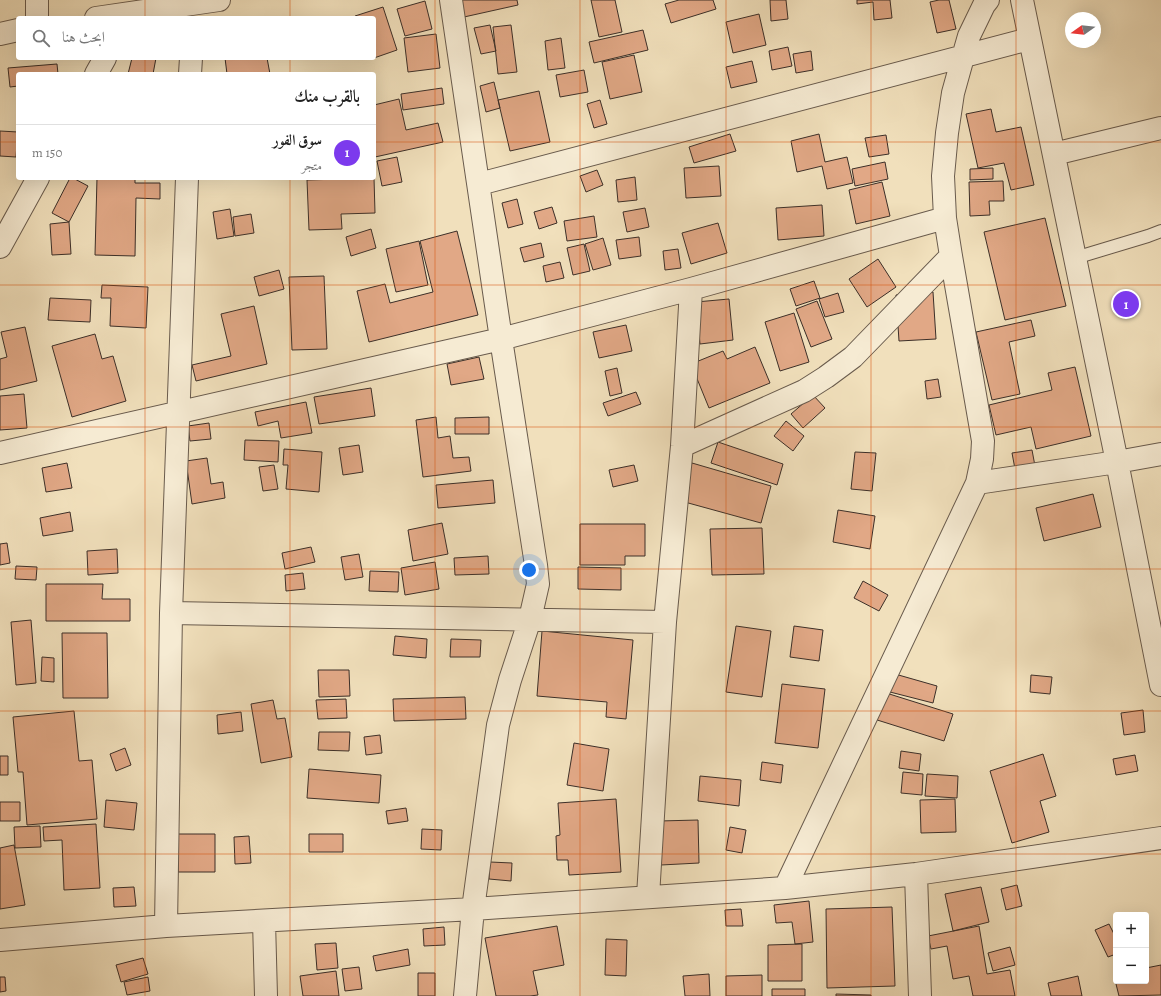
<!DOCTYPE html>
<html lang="ar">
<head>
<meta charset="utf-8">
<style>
  body { margin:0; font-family:Alegreya,Amiri,serif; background:#f6f6f6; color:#222; direction:rtl }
  .controls { position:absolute; right:12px; bottom:12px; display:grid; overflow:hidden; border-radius:4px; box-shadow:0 4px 16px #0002 }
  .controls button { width:36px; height:36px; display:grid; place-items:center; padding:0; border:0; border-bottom:1px solid #e0e0e0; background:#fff; color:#222; font:20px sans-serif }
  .compass { position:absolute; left:1065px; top:12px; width:36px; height:36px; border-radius:50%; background:#fff; box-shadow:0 4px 16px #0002; rotate:255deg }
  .you { position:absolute; left:529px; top:570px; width:14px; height:14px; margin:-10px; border:3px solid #fff; border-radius:50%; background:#1a73e8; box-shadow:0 0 0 6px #1a73e833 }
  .badge { display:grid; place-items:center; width:26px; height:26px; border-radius:50%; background:#7c3aed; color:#fff; font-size:13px; font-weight:700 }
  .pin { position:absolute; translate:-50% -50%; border:2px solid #fff; box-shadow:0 1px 4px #0006 }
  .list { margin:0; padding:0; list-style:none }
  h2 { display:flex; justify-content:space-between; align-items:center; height:52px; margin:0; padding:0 16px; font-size:17px }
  h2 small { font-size:13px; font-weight:400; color:#767676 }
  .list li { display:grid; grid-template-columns:26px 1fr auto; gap:12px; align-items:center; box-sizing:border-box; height:56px; padding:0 16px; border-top:1px solid #e0e0e0 }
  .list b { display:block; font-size:15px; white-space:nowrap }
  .list p { margin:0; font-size:13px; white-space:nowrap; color:#767676 }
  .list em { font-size:13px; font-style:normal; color:#767676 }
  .icon { flex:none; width:22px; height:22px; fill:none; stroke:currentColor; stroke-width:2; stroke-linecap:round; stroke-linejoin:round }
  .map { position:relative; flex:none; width:1161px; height:996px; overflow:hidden; direction:ltr }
  .search { position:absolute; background:#fff; box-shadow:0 4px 16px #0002; left:16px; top:16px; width:360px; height:44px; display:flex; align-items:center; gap:10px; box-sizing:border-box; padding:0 14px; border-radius:4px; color:#767676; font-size:15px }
  .panel { position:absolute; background:#fff; box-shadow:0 4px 16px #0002; left:16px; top:72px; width:360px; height:108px; border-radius:4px; direction:rtl }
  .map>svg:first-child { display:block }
</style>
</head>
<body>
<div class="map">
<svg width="1161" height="996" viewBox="0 0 1161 996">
  <rect width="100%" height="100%" fill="#f1e0bc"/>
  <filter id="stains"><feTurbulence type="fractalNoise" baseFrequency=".005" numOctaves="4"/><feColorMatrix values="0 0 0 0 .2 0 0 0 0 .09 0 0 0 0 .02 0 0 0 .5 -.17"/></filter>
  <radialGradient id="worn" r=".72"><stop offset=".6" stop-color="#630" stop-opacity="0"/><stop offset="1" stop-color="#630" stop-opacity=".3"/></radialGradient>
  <!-- building -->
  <path fill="#e1a886" stroke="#3c2f28" d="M 460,0 L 517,0 L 518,5 L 464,17 Z
    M 591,0 L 615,0 L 622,32 L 599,37 Z
    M 679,0 L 713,0 L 716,9 L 671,23 L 665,4 Z
    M 770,0 L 786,0 L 788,19 L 771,21 Z
    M 857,0 L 890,0 L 892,18 L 874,20 L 873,2 L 857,4 Z
    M 939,0 L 949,0 L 956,29 L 937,33 L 930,2 Z
    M 425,1 L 432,29 L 405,36 L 397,9 Z
    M 383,7 L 397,50 L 374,58 L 374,18 L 355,18 L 355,16 Z
    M 759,14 L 766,45 L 733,53 L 726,22 Z
    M 490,25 L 496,51 L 481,54 L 474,28 Z
    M 511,25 L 517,72 L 498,74 L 493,27 Z
    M 643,30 L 648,50 L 594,63 L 589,42 Z
    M 436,34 L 440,68 L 408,72 L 404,38 Z
    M 561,38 L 565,68 L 548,70 L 545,41 Z
    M 788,47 L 792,66 L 772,70 L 769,51 Z
    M 811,51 L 813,70 L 796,73 L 793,54 Z
    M 634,55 L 642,92 L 610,99 L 602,62 Z
    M 132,58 L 156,58 L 153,74 L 128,74 Z
    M 225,58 L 267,58 L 270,74 L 227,74 Z
    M 752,61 L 757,82 L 731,88 L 726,67 Z
    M 57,64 L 58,74 L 18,74 L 18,86 L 10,87 L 8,68 Z
    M 584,70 L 588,92 L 560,97 L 556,75 Z
    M 494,82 L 500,108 L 486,112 L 480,86 Z
    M 442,88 L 444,104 L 403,110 L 401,94 Z
    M 539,91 L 550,142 L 510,151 L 498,100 Z
    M 399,99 L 406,130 L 438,123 L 443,142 L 375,157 L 374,105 Z
    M 600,100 L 607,124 L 594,128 L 587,104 Z
    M 991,109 L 996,132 L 1021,127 L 1034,185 L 1011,190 L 1004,163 L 978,168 L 966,114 Z
    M 0,131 L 18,132 L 16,157 L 0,156 Z
    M 730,134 L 736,151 L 694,163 L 689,147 Z
    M 819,134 L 825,162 L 847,157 L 853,183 L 827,189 L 822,166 L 797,172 L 791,141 Z
    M 886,135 L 889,154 L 869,157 L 865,138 Z
    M 397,157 L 402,182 L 382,186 L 377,161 Z
    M 885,162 L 888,179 L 855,186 L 852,169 Z
    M 719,166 L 721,196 L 686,198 L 684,168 Z
    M 993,168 L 993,179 L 970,180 L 970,169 Z
    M 597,170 L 603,185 L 586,192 L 580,176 Z
    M 635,177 L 637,200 L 618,202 L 616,180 Z
    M 70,178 L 73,178 L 88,186 L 69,222 L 52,213 Z
    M 97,178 L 135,178 L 135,183 L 160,183 L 160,199 L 136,198 L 135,256 L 95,255 Z
    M 374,178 L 375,213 L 341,214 L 342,229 L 309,230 L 307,180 Z
    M 1003,181 L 1004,201 L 989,201 L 990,215 L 970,216 L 969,182 Z
    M 882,182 L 890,216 L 856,224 L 849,190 Z
    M 517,199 L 523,224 L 508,228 L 502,203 Z
    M 822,205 L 824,236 L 778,240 L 776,208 Z
    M 552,207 L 557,223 L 539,229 L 534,212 Z
    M 645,208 L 649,227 L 627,232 L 623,212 Z
    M 230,209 L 234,236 L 217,239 L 213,212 Z
    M 251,214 L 254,233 L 235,236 L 233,217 Z
    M 594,216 L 597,237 L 567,241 L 564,221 Z
    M 1045,218 L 1066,306 L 1005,320 L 984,232 Z
    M 69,222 L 71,254 L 52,255 L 50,224 Z
    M 718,223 L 727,253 L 691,264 L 682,233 Z
    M 371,229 L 376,248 L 351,256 L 346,237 Z
    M 457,231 L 478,315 L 369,342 L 357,291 L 385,284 L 390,303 L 433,292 L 420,241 Z
    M 639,237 L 641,256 L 619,259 L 616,240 Z
    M 603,238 L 611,265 L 593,270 L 585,244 Z
    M 419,241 L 428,285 L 396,292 L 386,249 Z
    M 541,243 L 544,257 L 524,262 L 520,248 Z
    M 584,244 L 590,271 L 573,275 L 567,248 Z
    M 678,249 L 681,268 L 665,270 L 663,251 Z
    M 878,259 L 896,287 L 867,307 L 849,279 Z
    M 560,262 L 564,278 L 546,282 L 543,266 Z
    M 279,270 L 284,289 L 259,296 L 254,277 Z
    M 324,276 L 327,349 L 292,350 L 289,277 Z
    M 814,281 L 820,298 L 796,306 L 790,289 Z
    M 102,285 L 148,287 L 146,328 L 110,326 L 111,298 L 101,298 Z
    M 933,292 L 936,339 L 899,341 L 896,295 Z
    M 838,293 L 844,312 L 825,317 L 819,299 Z
    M 50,298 L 91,300 L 90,322 L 48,320 Z
    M 729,299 L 733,340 L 700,344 L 696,302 Z
    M 817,301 L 832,339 L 811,347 L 796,309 Z
    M 254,306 L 267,364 L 196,381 L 192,365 L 231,356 L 221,314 Z
    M 794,313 L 809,362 L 780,371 L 765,322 Z
    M 1031,320 L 1035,336 L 1009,342 L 1020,394 L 992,400 L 976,332 Z
    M 626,325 L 632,351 L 599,358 L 593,332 Z
    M 25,327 L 37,381 L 0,390 L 0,359 L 7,357 L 1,332 Z
    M 95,334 L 102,359 L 113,356 L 126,401 L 72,417 L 52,346 Z
    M 755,347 L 770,383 L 709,408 L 691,364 L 723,351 L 727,359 Z
    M 479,357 L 484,379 L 451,385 L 447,364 Z
    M 1075,367 L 1091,436 L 1036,449 L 1031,427 L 996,435 L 989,405 L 1052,390 L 1048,373 Z
    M 617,368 L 622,393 L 610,396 L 605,371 Z
    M 938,379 L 941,397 L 927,399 L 925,381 Z
    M 371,388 L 375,416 L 319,424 L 314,397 Z
    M 636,392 L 641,404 L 608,416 L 603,403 Z
    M 24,394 L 27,428 L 0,430 L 0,396 Z
    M 813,395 L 825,408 L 803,428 L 791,414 Z
    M 306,402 L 312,433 L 281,438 L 278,421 L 258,426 L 255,412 Z
    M 436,417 L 438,438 L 450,436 L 453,458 L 469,457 L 471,471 L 423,477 L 416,420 Z
    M 489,417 L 489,434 L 455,434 L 455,418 Z
    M 786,421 L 804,436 L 793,451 L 774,436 Z
    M 209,423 L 211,439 L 190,441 L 188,426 Z
    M 245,440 L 279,441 L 278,462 L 244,460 Z
    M 718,442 L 783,464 L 777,485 L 711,463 Z
    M 359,445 L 363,472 L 343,475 L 339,448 Z
    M 284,449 L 322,452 L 319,492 L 286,489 L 288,465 L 283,465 Z
    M 1032,450 L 1035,466 L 1015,469 L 1012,453 Z
    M 855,452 L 876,453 L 872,491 L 851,489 Z
    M 207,458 L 211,484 L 223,482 L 225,498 L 192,504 L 186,461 Z
    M 67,463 L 72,488 L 46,492 L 42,468 Z
    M 692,463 L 771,486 L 761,523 L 681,501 Z
    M 274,465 L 278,489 L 263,491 L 259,467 Z
    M 634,465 L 638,481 L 613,487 L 609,470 Z
    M 493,480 L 495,503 L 438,508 L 436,485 Z
    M 1093,494 L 1101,527 L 1044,541 L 1036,508 Z
    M 838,510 L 875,516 L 870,549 L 833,542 Z
    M 70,512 L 73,531 L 43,536 L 40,518 Z
    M 442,523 L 448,554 L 413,561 L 408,530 Z
    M 580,524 L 645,524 L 645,556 L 625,556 L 625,565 L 580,565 Z
    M 762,528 L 764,574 L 712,575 L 710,529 Z
    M 7,543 L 10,563 L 0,565 L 0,544 Z
    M 311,547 L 315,562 L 285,569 L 282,553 Z
    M 117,549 L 118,573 L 88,575 L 87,551 Z
    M 359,554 L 363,577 L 345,580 L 341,557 Z
    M 488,556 L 489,574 L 455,575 L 454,558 Z
    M 435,562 L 439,589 L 405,595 L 401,568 Z
    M 16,566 L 37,567 L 36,580 L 15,579 Z
    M 578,567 L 621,568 L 621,590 L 578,589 Z
    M 370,571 L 399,572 L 398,592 L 369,591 Z
    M 303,573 L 305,589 L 286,591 L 285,575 Z
    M 863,581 L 888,595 L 879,611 L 854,598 Z
    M 46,584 L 103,584 L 102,599 L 130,599 L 130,621 L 46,621 Z
    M 31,620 L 36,683 L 16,685 L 11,622 Z
    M 736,626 L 771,631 L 762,697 L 726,692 Z
    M 794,626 L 823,630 L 819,661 L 790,657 Z
    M 542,631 L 633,640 L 626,719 L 606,717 L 607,702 L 537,696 Z
    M 62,633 L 107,633 L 108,698 L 63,698 Z
    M 395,636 L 427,639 L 426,658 L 393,655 Z
    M 451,639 L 481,640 L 480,657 L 450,657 Z
    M 42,657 L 54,658 L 54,682 L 41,681 Z
    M 318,670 L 349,670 L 350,696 L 319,697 Z
    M 895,674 L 937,686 L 933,703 L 890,692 Z
    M 1031,675 L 1052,677 L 1050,694 L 1030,692 Z
    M 782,684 L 825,689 L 818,748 L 775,743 Z
    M 883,692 L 953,714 L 944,741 L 874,719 Z
    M 465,697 L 466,719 L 394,721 L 393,699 Z
    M 346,699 L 347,718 L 318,719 L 316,700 Z
    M 273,700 L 277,719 L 285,718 L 292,757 L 261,763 L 251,704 Z
    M 1143,710 L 1145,732 L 1124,735 L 1121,713 Z
    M 74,711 L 79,761 L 92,760 L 97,819 L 27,825 L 23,772 L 18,772 L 13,717 Z
    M 241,712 L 243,731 L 218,734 L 217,715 Z
    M 319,732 L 350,732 L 349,751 L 318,750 Z
    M 380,735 L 382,753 L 366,755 L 364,737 Z
    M 574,743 L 609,749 L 603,791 L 567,785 Z
    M 125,748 L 131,765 L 116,771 L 110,754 Z
    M 901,751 L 921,754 L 919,771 L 899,768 Z
    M 1043,754 L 1056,796 L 1040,801 L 1049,832 L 1012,843 L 990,771 Z
    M 1135,755 L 1138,771 L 1116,775 L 1113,759 Z
    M 0,756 L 8,756 L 8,775 L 0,775 Z
    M 762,762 L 783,765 L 781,783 L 760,780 Z
    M 309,769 L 381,775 L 379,803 L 307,798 Z
    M 903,772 L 923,774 L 922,795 L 901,793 Z
    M 927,774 L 958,776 L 957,798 L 925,796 Z
    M 700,776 L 741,780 L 739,806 L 698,801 Z
    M 616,799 L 621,872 L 569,875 L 568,860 L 557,860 L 556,836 L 560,835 L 558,803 Z
    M 955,799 L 956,832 L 921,833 L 920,800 Z
    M 106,800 L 137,803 L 134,830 L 104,827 Z
    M 0,802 L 20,802 L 20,821 L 0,821 Z
    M 406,808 L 408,821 L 388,824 L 386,811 Z
    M 698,820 L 699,863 L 661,865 L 659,821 Z
    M 96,824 L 100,888 L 64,890 L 62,840 L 44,841 L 43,827 Z
    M 40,826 L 41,847 L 15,848 L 14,827 Z
    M 730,827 L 746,830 L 742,853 L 726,850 Z
    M 422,829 L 442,830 L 441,850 L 421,849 Z
    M 178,834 L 215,834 L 215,872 L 178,872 Z
    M 309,834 L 343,834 L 343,852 L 309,852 Z
    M 249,836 L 251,863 L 235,864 L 234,837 Z
    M 14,845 L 25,905 L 0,909 L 0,848 Z
    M 490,862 L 512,863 L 511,881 L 489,879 Z
    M 1017,885 L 1022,906 L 1006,910 L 1001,889 Z
    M 134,887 L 136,906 L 114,907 L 113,888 Z
    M 981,887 L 989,922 L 953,931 L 945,894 Z
    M 809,901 L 813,942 L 795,944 L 792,922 L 776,923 L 774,905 Z
    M 892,907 L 895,986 L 827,988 L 826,909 Z
    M 741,909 L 743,926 L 726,926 L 725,910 Z
    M 1109,924 L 1116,938 L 1116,954 L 1108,957 L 1095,930 Z
    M 557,926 L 564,965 L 533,971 L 538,995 L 530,996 L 496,996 L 485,938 Z
    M 979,926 L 987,974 L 1010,970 L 1015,996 L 973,996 L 969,976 L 953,979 L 947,946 L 931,949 L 928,936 Z
    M 444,927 L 445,945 L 424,946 L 423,929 Z
    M 606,939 L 627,940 L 626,976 L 605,975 Z
    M 336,943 L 338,968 L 317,970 L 315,944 Z
    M 802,944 L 802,981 L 768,981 L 768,945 Z
    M 1010,947 L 1015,965 L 993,971 L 988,953 Z
    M 408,949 L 410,965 L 376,971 L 373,956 Z
    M 143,958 L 148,974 L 121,982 L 116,965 Z
    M 1161,965 L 1161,995 L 1119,996 L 1114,976 L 1116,976 L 1116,981 L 1146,981 L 1146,968 Z
    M 359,967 L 362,989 L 345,991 L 342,969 Z
    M 336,971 L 339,996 L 303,996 L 300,976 Z
    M 418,973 L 435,973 L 435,996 L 418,996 Z
    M 709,974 L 710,996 L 685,996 L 683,976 Z
    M 762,975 L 762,996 L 726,996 L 726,976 Z
    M 1078,976 L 1082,996 L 1051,996 L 1048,983 Z
    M 0,977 L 5,977 L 6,991 L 0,992 Z
    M 148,977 L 150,991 L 127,995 L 124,982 Z
    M 772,989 L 805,989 L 805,996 L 772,996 Z
    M 836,994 L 871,995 L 871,996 L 836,996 Z"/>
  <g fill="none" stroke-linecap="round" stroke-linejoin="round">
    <defs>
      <path id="service" d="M 1075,258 L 1148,236 L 1161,231"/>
      <path id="minor" d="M 37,0 L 37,18
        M 451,0 L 501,339 L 536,565 L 538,584 L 530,619 L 510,680 L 498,725 L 473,909 L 465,996
        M 1022,0 L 1117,462 L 1161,685
        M 96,74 L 105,58
        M 190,74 L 191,58
        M 1054,154 L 1161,128
        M 479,184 L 1029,39
        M 0,247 L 38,178
        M 682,446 L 804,391 L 826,377 L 853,357 L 951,256
        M 0,453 L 501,339 L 691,289 L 945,218
        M 977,483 L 1117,462 L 1161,454
        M 171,613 L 665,622
        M 916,874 L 920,996
        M 785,888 L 977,483 L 982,459 L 983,441 L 951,256 L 945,218 L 943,176 L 947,133 L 953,93 L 963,57 L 969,36 L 984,5 L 988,0
        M 648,896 L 665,622 L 682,446 L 691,289
        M 264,921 L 266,996
        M 166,926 L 171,613 L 187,178
        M 0,940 L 166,926 L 473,909 L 785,888 L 916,874 L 1161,838"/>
      <path id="tertiary" d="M 96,18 L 219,0
        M 0,34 L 18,30"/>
    </defs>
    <!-- service casing -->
    <use href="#service" stroke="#695b4d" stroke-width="14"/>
    <!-- minor casing -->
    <use href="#minor" stroke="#695b4d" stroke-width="24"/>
    <!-- tertiary casing -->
    <use href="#tertiary" stroke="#695b4d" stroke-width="24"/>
    <!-- service -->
    <use href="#service" stroke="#f6ebd3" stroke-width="12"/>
    <!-- minor -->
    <use href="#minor" stroke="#f6ebd3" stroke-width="22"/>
    <!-- tertiary -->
    <use href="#tertiary" stroke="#f6ebd3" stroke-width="22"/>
  </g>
  <!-- grid -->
  <path fill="none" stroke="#d7550f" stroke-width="1" stroke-opacity="0.55" d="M 145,0 L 145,18M 290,0 L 290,18M 435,0 L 435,996M 580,0 L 580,996M 726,0 L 726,996M 871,0 L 871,996M 1016,0 L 1016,996M 145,58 L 145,74M 290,58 L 290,74M 0,142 L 18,142M 374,142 L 1161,142M 145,178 L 145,996M 290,178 L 290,996M 0,285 L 1161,285M 0,427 L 1161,427M 0,569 L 1161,569M 0,711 L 1161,711M 0,854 L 1161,854"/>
  <rect width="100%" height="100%" filter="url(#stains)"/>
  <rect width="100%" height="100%" fill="url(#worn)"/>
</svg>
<div class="controls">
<button>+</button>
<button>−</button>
</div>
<svg class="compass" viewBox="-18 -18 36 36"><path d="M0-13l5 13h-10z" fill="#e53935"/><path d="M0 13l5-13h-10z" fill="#767676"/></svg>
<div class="you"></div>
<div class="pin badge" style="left:1126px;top:304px">1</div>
<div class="search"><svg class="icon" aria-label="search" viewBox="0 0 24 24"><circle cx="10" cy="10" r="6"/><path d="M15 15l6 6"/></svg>ابحث هنا</div>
<section class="panel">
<h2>بالقرب منك<small></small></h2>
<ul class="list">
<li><span class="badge">1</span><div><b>سوق الفور</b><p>متجر</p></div><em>150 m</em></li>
</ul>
</section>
</div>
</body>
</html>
